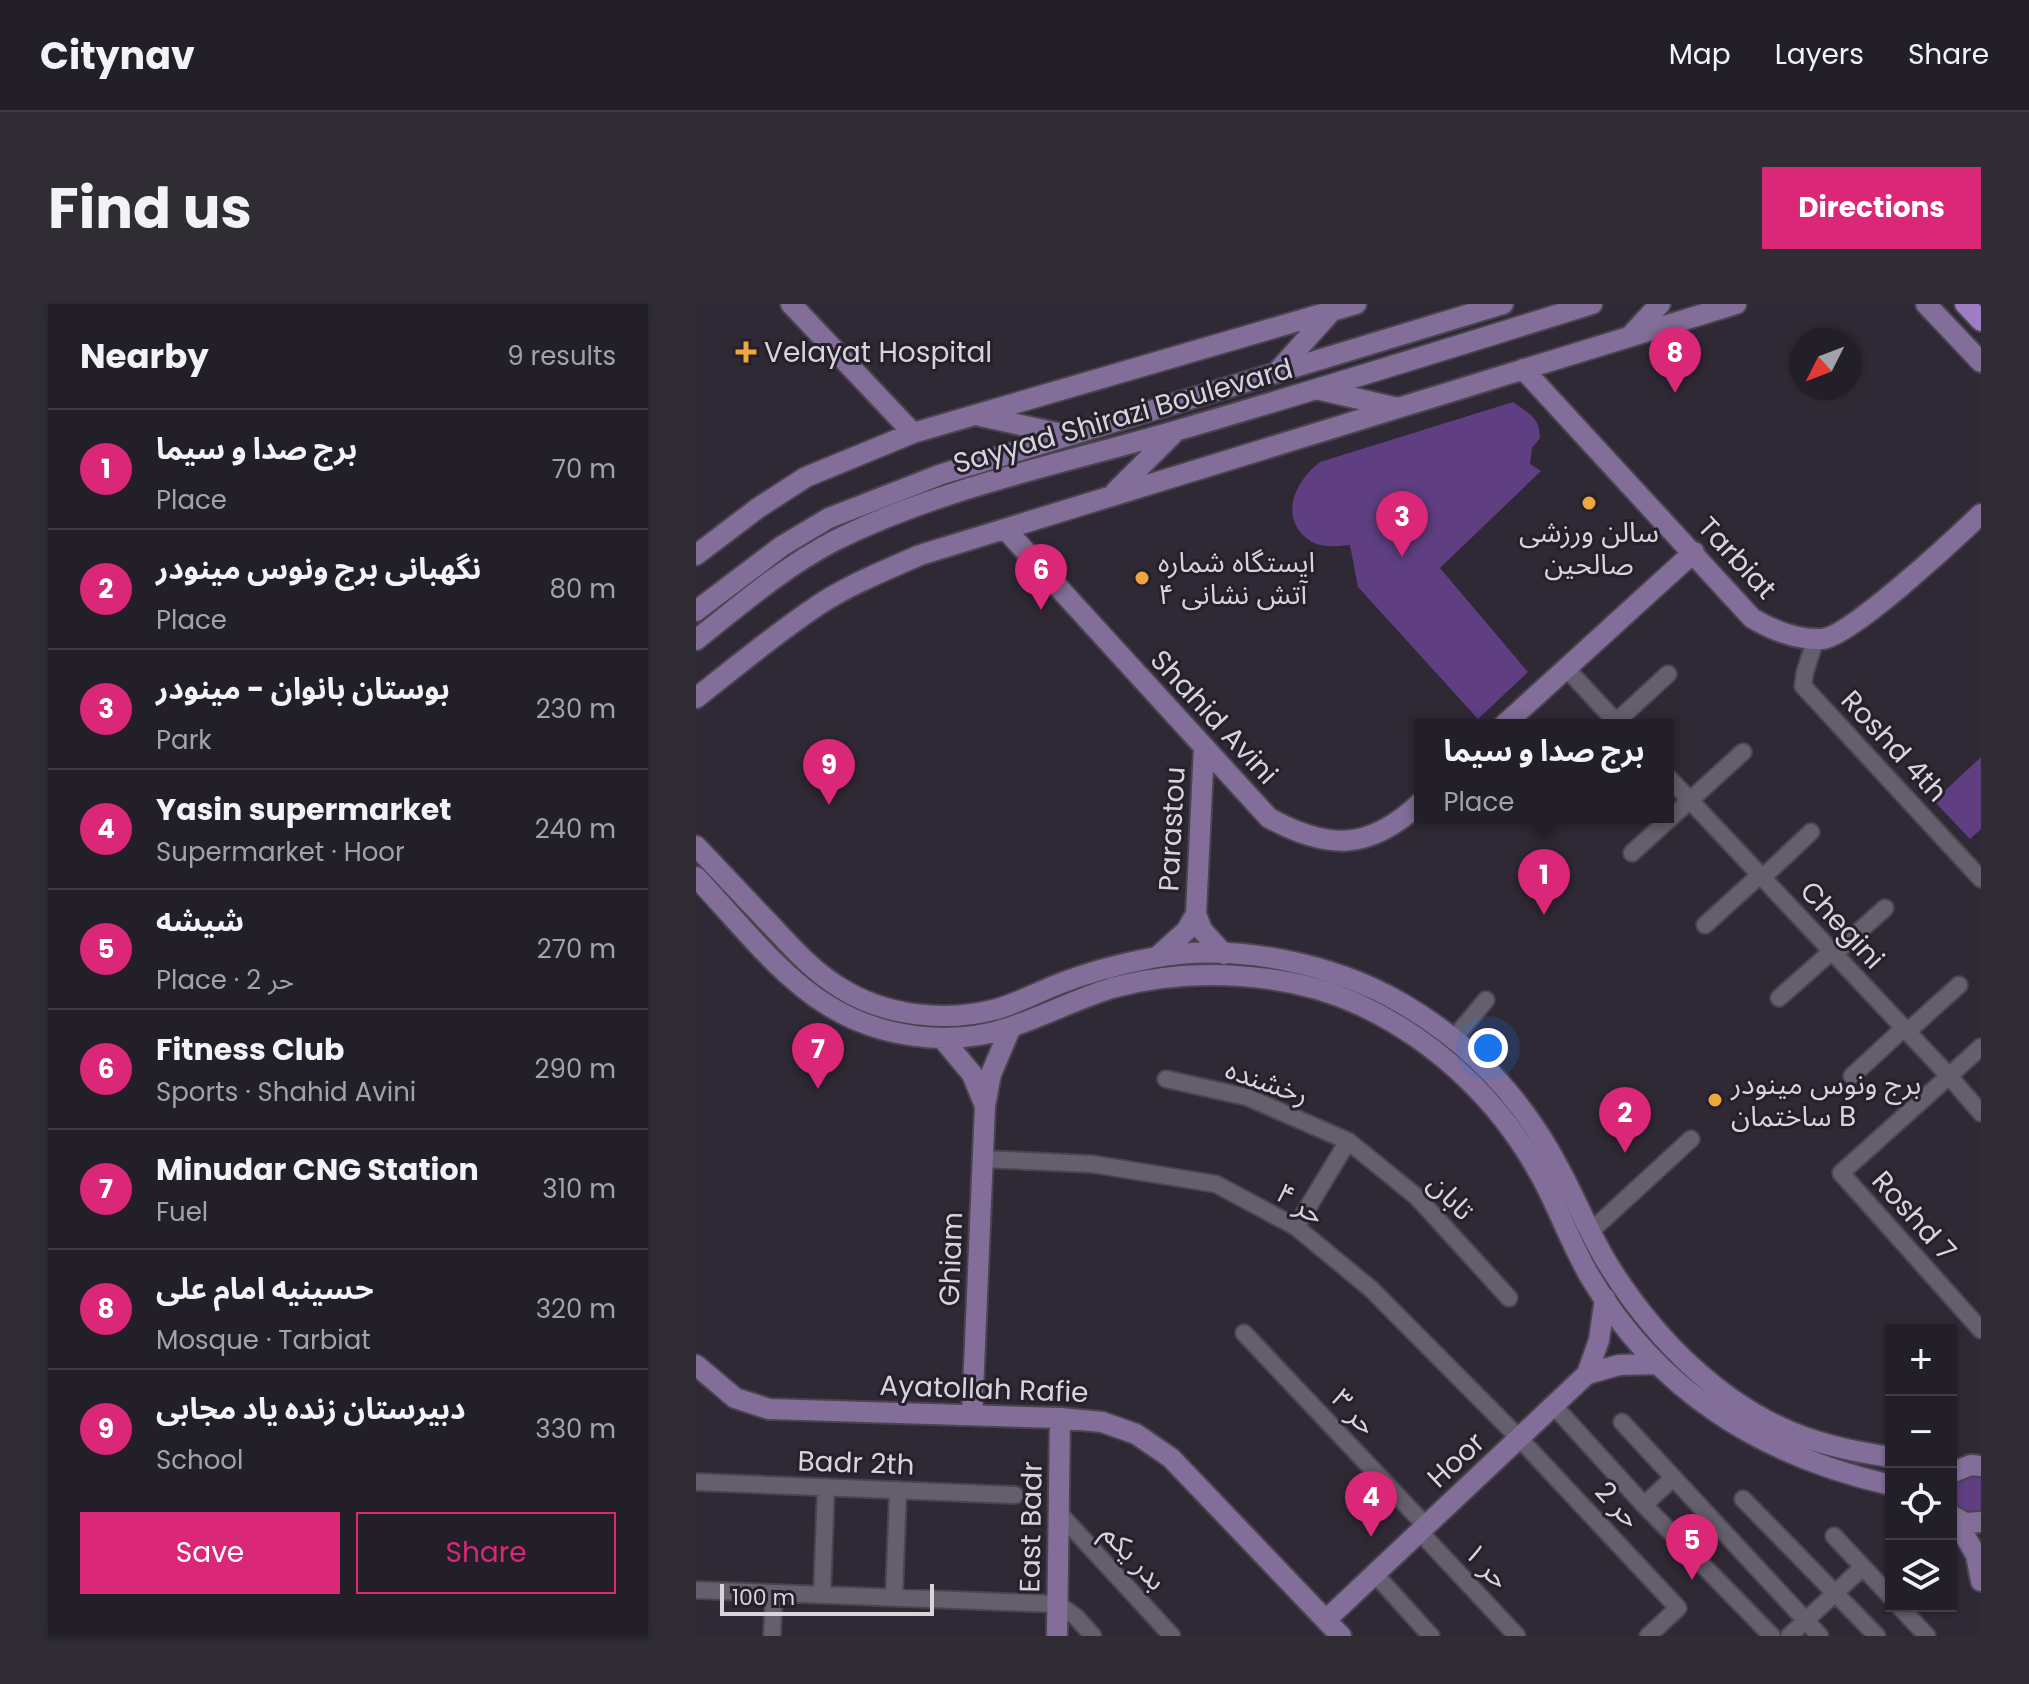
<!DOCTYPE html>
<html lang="en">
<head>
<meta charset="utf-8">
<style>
  body { margin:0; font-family:Poppins,"Noto Sans Arabic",sans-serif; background:#2f2c34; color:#f1f3f6 }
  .controls { position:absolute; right:24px; bottom:24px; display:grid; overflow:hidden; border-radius:0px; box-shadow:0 2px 6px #0004 }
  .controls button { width:72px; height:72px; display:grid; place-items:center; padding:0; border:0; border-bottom:2px solid #403d45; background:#231f28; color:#f1f3f6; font:40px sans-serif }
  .compass { position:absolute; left:1093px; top:24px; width:72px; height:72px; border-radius:50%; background:#231f28; box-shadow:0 2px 6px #0004; rotate:228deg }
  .scale { position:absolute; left:24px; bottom:20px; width:214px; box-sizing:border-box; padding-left:8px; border:4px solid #d7d4dc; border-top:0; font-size:22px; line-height:28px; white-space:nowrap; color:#d7d4dc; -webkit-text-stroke:6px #25202b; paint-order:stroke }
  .you { position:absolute; left:792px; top:744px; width:28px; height:28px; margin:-20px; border:6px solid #fff; border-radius:50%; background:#1a73e8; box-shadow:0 0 0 12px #1a73e833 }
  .badge { display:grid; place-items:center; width:52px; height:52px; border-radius:50%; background:#db2777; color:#fff; font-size:26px; font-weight:700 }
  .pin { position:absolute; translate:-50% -66px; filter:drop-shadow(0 2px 4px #0008) }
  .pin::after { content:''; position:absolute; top:42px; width:28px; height:24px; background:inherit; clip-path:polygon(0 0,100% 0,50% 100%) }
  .popup { position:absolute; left:718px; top:415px; width:260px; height:104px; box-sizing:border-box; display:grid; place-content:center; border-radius:0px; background:#231f28; filter:drop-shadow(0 2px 6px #0005); font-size:26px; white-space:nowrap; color:#a3a2a8 }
  .popup b { font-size:30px; color:#f1f3f6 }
  .popup::after { content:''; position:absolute; left:50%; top:100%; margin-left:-16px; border:16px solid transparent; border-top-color:#231f28 }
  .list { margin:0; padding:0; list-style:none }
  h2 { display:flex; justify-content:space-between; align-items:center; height:104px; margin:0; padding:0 32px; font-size:34px }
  h2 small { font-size:26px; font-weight:400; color:#a3a2a8 }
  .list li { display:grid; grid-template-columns:52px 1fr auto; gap:24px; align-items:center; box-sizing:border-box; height:120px; padding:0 32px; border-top:2px solid #403d45 }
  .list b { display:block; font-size:30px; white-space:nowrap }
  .list p { margin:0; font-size:26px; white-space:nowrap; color:#a3a2a8 }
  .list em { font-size:26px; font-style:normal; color:#a3a2a8 }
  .actions { display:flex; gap:16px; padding:24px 32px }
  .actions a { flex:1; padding:18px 0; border:2px solid #db2777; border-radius:0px; text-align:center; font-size:28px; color:#db2777 }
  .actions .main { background:#db2777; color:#fff }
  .icon { flex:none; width:44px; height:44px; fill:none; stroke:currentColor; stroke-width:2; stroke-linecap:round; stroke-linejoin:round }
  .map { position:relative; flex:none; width:1285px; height:1332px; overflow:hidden; border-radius:0px }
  header { display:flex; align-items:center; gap:48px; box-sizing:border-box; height:112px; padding:0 40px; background:#231f28; border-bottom:2px solid #403d45 }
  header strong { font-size:38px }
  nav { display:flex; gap:44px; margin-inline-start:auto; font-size:28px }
  .intro { display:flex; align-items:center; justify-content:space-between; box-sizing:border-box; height:192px; padding:0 48px }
  h1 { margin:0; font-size:56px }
  .button { padding:20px 36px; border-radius:0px; background:#db2777; color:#fff; font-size:28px; font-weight:700 }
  main { display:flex; gap:48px; padding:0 48px }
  aside { flex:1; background:#231f28; border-radius:0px; box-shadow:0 2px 6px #0004 }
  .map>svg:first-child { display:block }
</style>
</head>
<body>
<header>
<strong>Citynav</strong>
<nav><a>Map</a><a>Layers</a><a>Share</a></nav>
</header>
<div class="intro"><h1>Find us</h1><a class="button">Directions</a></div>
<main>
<aside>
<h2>Nearby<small>9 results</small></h2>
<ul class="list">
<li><span class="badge">1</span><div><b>برج صدا و سیما</b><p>Place</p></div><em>70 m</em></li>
<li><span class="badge">2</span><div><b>نگهبانی برج ونوس مینودر</b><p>Place</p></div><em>80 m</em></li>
<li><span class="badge">3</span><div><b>بوستان بانوان - مینودر</b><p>Park</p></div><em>230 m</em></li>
<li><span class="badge">4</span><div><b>Yasin supermarket</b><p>Supermarket · Hoor</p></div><em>240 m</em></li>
<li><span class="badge">5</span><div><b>شیشه</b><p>Place · حر 2</p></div><em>270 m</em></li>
<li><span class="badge">6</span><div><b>Fitness Club</b><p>Sports · Shahid Avini</p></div><em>290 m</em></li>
<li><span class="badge">7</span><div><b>Minudar CNG Station</b><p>Fuel</p></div><em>310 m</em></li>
<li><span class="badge">8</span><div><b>حسینیه امام علی</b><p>Mosque · Tarbiat</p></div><em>320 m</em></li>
<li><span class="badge">9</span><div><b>دبیرستان زنده یاد مجابی</b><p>School</p></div><em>330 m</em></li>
</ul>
<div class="actions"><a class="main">Save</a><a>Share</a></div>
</aside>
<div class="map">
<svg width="1285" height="1332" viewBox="0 0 1285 1332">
  <rect width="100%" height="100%" fill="#2f2935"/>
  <!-- green -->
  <path fill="#5f3e81" d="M 817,98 C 831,109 844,112 844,134 L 836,144 L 834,160 L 845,167 L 744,264 L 832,368 L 782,415 L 662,283 L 654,241 C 643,242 627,244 616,238 C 581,216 598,178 624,158 Z
    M 1285,453 L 1285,525 L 1274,535 L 1238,497 Z
    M 1285,1162 L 1285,1218 L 1255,1211 L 1255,1169 Z"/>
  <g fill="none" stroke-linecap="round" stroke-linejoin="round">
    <defs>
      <path id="street" d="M 1120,334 L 1109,368 L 1107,382 L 1285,575
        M 870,364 L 923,421
        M 920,418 L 972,370
        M 972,473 L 1253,772 L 1285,743
        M 936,549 L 1047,448
        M 1066,574 L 1115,528
        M 1009,621 L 1064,571
        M 1138,650 L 1189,604
        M 1083,694 L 1136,647
        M 1211,728 L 1263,681
        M 758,734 L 790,696
        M 1156,772 L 1208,724
        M 470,775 L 551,793 L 652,837 L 721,893 L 813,994
        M 1285,809 L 1253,772 L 1145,869 L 1285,1026
        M 287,855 L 396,860 L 520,880 L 600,923 L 675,985 L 823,1134 L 982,1304 L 952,1332
        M 600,923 L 652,837
        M 895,927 L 995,835
        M 548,1029 L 730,1222
        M 858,1102 L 948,1201 L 1076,1332
        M 926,1118 L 1124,1332
        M 0,1178 L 319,1191
        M 1047,1195 L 1181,1332
        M 948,1201 L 977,1174
        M 363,1209 L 476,1332
        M 724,1228 L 821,1332
        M 1138,1232 L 1195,1293
        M 679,1270 L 735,1332
        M 0,1286 L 362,1300 L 380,1313 L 397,1332
        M 126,1291 L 130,1183
        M 198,1294 L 202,1186
        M 1203,1302 L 1231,1332
        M 76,1332 L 78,1289
        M 1093,1332 L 1167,1263"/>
      <path id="secondary" d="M 95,0 L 217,129
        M 1230,0 L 1285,58
        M 935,31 L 964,0
        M 827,65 L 1056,314 C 1076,326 1101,336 1126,335 C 1154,333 1260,234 1285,210
        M 580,69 L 633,10
        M 620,85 L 702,104
        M 284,112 L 366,130
        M 419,188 L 478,129
        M 310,226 L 573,514 C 632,546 673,547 724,499
        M 0,251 L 62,204 L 110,173 L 217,129 L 660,0
        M 0,307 L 86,242 L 133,214 L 246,170 L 807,0
        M 0,336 C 44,301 88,263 138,237 C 244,184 365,160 479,127 C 618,87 757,43 896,0
        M 0,394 C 41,362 80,329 124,300 C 155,280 190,266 224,251 L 1040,0
        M 808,421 L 998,248
        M 508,443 L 500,610 L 506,626 L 528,650
        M 0,542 C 24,567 48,593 72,618 C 94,641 115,666 143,683 C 188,712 249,719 301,705 C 322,699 342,688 363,680 C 393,668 424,660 456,654 C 537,638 637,659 707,700 C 777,741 831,800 867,872 C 883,902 896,936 915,965 C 960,1036 1027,1104 1108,1133 C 1136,1143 1166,1149 1195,1153
        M 0,573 C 40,615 83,672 133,702 C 185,734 254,743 312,724 C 348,712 380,695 416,684 C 493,663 591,667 664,701 C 743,738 808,801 848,878 C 864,909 876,941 893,971 C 962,1088 1066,1152 1195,1181
        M 461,653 L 490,627 L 500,610
        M 246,734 L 276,770 L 289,802
        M 0,1061 L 39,1094 L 73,1105 L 364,1114 L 406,1118 L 440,1130 L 475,1154 L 645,1332
        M 891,1070 L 923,1061 L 961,1060
        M 276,1111 L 289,802 L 295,770 L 315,723
        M 1255,1169 L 1275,1161 L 1285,1162
        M 1255,1211 L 1269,1219 L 1285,1218
        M 1259,1215 L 1280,1251 L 1285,1277
        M 631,1315 L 891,1070 L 903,1036 L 909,994
        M 361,1332 L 364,1114"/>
      <path id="primary" d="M 1269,0 L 1285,17"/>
    </defs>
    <!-- street casing -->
    <use href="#street" stroke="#49444f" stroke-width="20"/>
    <!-- secondary casing -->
    <use href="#secondary" stroke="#49444f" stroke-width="24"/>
    <!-- primary casing -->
    <use href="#primary" stroke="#49444f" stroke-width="24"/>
    <!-- street -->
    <use href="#street" stroke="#655f6d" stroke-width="16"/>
    <!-- secondary -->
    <use href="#secondary" stroke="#826e98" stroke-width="20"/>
    <!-- primary -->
    <use href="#primary" stroke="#9f7dc4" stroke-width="20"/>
  </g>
  <!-- markers -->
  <g fill="#eea73d" stroke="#25202b" stroke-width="3">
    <path d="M46 36h8v8h8v8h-8v8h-8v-8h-8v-8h8z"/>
    <circle cx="893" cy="199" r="8"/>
    <circle cx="446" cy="274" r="8"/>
    <circle cx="1019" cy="796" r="8"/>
  </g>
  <g text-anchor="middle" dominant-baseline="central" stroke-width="6" stroke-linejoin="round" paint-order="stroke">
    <!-- poi labels -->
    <g font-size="28" fill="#d7d4dc" stroke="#25202b" text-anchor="start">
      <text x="68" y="48">Velayat Hospital</text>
      <text x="893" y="228" text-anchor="middle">سالن ورزشی<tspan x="893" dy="32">صالحین</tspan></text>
      <text x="462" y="258">ایستگاه شماره<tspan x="462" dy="32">۴ آتش نشانی</tspan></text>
      <text x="1035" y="780">برج ونوس مینودر<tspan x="1035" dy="32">ساختمان B</tspan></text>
    </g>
    <!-- street labels -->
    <g font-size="28" fill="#d7d4dc" stroke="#25202b">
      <text transform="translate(427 112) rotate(-16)">Sayyad Shirazi Boulevard</text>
      <text transform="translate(1041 254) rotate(47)">Tarbiat</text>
      <text transform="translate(518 413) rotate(47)">Shahid Avini</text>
      <text transform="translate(1198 442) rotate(47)">Roshd 4th</text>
      <text transform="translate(476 525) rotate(-87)">Parastou</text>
      <text transform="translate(1146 621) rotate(47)">Chegini</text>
      <text transform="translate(571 778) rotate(19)">رخشنده</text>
      <text transform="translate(755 893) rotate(46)">تابان</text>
      <text transform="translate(604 900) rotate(33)">حر ۴</text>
      <text transform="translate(1218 912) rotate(48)">Roshd 7</text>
      <text transform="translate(255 955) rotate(-88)">Ghiam</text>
      <text transform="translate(288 1085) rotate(2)">Ayatollah Rafie</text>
      <text transform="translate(658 1108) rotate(47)">حر ۳</text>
      <text transform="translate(760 1156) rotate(-43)">Hoor</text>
      <text transform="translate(160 1159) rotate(2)">Badr 2th</text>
      <text transform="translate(922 1201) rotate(47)">حر 2</text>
      <text transform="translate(335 1223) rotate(-89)">East Badr</text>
      <text transform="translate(438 1253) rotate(47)">بدر یکم</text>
      <text transform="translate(791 1262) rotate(47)">حر ۱</text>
    </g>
  </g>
</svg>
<div class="controls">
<button>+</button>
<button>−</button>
<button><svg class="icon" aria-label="locate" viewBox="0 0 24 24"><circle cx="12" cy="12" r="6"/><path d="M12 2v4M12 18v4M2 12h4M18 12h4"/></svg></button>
<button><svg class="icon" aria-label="layers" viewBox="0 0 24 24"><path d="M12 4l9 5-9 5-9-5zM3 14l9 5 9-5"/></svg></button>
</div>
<svg class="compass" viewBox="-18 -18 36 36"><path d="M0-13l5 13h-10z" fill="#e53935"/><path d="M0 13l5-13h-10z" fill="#a3a2a8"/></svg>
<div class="scale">100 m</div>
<div class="you"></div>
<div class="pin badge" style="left:848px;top:611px">1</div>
<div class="popup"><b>برج صدا و سیما</b>Place</div>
<div class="pin badge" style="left:929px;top:849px">2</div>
<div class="pin badge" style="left:706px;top:253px">3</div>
<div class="pin badge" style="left:675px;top:1233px">4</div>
<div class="pin badge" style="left:996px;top:1276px">5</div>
<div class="pin badge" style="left:345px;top:306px">6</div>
<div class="pin badge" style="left:122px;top:785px">7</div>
<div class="pin badge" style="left:979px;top:89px">8</div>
<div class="pin badge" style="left:133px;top:501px">9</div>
</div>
</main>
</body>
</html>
